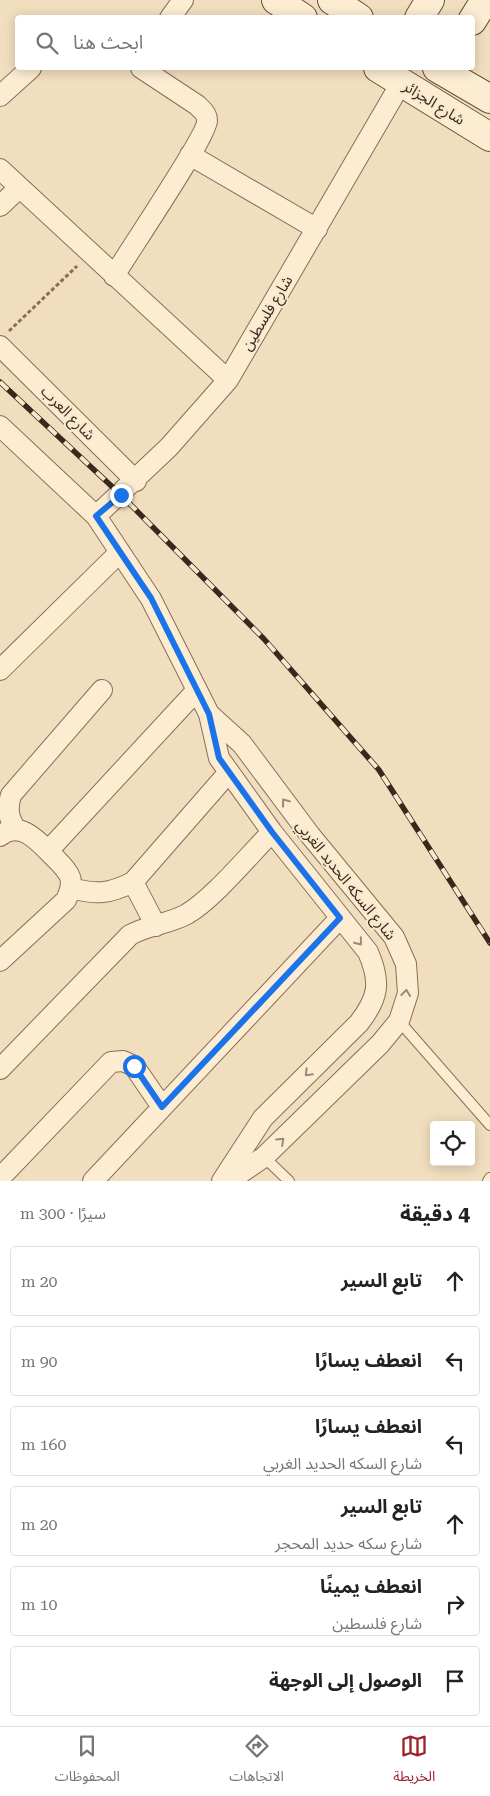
<!DOCTYPE html>
<html lang="ar">
<head>
<meta charset="utf-8">
<style>
  body { margin:0; font-family:"Roboto Serif","Noto Sans Arabic",serif; background:#f6f6f6; color:#222; direction:rtl }
  .controls { position:absolute; right:15px; bottom:15px; display:grid; overflow:hidden; border-radius:5px; box-shadow:0 2px 12px #0003 }
  .controls button { width:45px; height:45px; display:grid; place-items:center; padding:0; border:0; border-bottom:1px solid #e0e0e0; background:#fff; color:#222; font:25px sans-serif }
  .stop { position:absolute; width:15px; height:15px; margin:-11px; border:4px solid #1a73e8; border-radius:50%; background:#fff }
  .stop.end { background:#1a73e8; border-color:#fff; box-shadow:0 1px 5px #0008 }
  .list { margin:0; padding:0; list-style:none }
  h2 { display:flex; justify-content:space-between; align-items:center; height:65px; margin:0; padding:0 20px; font-size:21px }
  h2 small { font-size:16px; font-weight:400; color:#767676 }
  .list li { display:grid; grid-template-columns:32px 1fr auto; gap:15px; align-items:center; box-sizing:border-box; height:70px; margin:0 10px 10px; padding:0 10px; border:1px solid #e0e0e0; border-radius:5px }
  .list b { display:block; font-size:19px; white-space:nowrap }
  .list p { margin:0; font-size:16px; white-space:nowrap; color:#767676 }
  .list em { font-size:16px; font-style:normal; color:#767676 }
  .icon { flex:none; width:28px; height:28px; fill:none; stroke:currentColor; stroke-width:2; stroke-linecap:round; stroke-linejoin:round }
  .map { position:relative; flex:none; width:490px; height:1181px; overflow:hidden; direction:ltr }
  .search { position:absolute; background:#fff; box-shadow:0 2px 12px #0003; left:15px; right:15px; top:15px; height:55px; display:flex; align-items:center; gap:12px; box-sizing:border-box; padding:0 18px; border-radius:5px; color:#767676; font-size:19px }
  .sheet { height:545px; background:#fff }
  nav { display:flex; justify-content:space-around; align-items:center; box-sizing:border-box; height:70px; border-top:1px solid #e0e0e0; background:#fff; font-size:14px; color:#767676 }
  nav a { display:grid; justify-items:center; gap:2px }
  nav .on { color:#9e212a }
  .map>svg:first-child { display:block }
</style>
</head>
<body>
<div class="map">
<svg width="490" height="1181" viewBox="0 0 490 1181">
  <rect width="100%" height="100%" fill="#f1debe"/>
  <g fill="none" stroke-linecap="round" stroke-linejoin="round">
    <defs>
      <path id="lane" d="M 399,1021 L 490,1125
        M 264,1157 L 289,1181
        M 488,1181 L 490,1178"/>
      <path id="street" d="M 170,18 L 183,0
        M 0,96 L 31,68
        M 190,155 L 317,229
        M 0,169 L 228,380
        M 0,206 L 19,188
        M 114,276 C 127,254 207,136 207,121 C 207,113 202,110 197,105 L 141,68
        M 0,346 L 136,481
        M 0,426 L 96,516 L 151,599 L 197,690 L 209,714 L 219,758 L 272,832 L 368,952 C 381,982 379,997 359,1023 L 263,1118 L 222,1181
        M 96,516 L 169,447 L 228,380 L 401,83
        M 0,670 L 120,552
        M 209,714 L 242,744 L 310,835 L 394,937 L 406,964 L 408,993 L 399,1021 L 380,1044 L 264,1157 L 229,1181
        M 16,830 C 8,817 7,809 11,795 L 102,690
        M 0,836 C 20,819 39,842 53,856 C 59,862 67,869 70,877 C 73,886 69,893 66,900 L 0,961
        M 48,851 L 197,690
        M 133,882 L 156,926
        M 71,888 C 97,895 109,894 133,882 L 229,772
        M 0,1069 L 130,935 C 148,925 169,924 187,914 C 214,898 249,855 272,832
        M 0,1178 L 111,1062 L 123,1061 L 134,1066 L 162,1107
        M 93,1181 L 340,918"/>
      <path id="secondary" d="M 276,0 L 303,18
        M 332,0 L 359,18
        M 419,18 L 430,0
        M 472,21 L 485,0
        M 378,68 L 490,137
        M 437,68 L 490,99"/>
    </defs>
    <!-- lane casing -->
    <use href="#lane" stroke="#8b6e56" stroke-width="12"/>
    <!-- street casing -->
    <use href="#street" stroke="#8b6e56" stroke-width="22"/>
    <!-- secondary casing -->
    <use href="#secondary" stroke="#6c4f39" stroke-width="30"/>
    <!-- path -->
    <path stroke="#8b6e56" stroke-width="3" stroke-dasharray="4 2.5" stroke-linecap="butt" d="M 9,331 L 77,266"/>
    <!-- lane -->
    <use href="#lane" stroke="#fbecd2" stroke-width="10"/>
    <!-- street -->
    <use href="#street" stroke="#fbecd2" stroke-width="20"/>
    <!-- secondary -->
    <use href="#secondary" stroke="#fbecd2" stroke-width="28"/>
    <defs>
      <path id="rail" d="M 0,382 L 121,495 L 264,639 L 379,770 L 490,943"/>
    </defs>
    <!-- rail casing -->
    <use href="#rail" stroke="#39281b" stroke-width="5.5"/>
    <!-- rail -->
    <use href="#rail" stroke="#f8e9ce" stroke-width="4" stroke-dasharray="11" stroke-linecap="butt"/>
  </g>
  <!-- one-way arrows -->
  <defs><path id="oneway-chevron" d="M-2-3.5L2.5 0L-2 3.5" fill="none" stroke-width="1.6" stroke-linecap="round" stroke-linejoin="round" transform="scale(1.25)"/></defs>
  <g stroke="#9a8a76">
    <use href="#oneway-chevron" transform="translate(285 802) rotate(-127)"/>
    <use href="#oneway-chevron" transform="translate(359 942) rotate(51)"/>
    <use href="#oneway-chevron" transform="translate(406 993) rotate(-83)"/>
    <use href="#oneway-chevron" transform="translate(308 1073) rotate(135)"/>
    <use href="#oneway-chevron" transform="translate(281 1141) rotate(-43)"/>
  </g>
  <g fill="none" stroke-linecap="round" stroke-linejoin="round">
    <!-- route -->
    <path stroke="#1a73e8" stroke-width="6" d="M 121,495 L 96,516 L 151,598 L 209,714 L 219,758 L 272,832 L 340,918 L 162,1107 L 134,1066"/>
  </g>
  <g text-anchor="middle" dominant-baseline="central" stroke-width="4" stroke-linejoin="round" paint-order="stroke">
    <!-- street labels -->
    <g font-size="15" fill="#39281b" stroke="#f8e9ce">
      <text transform="translate(434 103) rotate(32)">شارع الجزائر</text>
      <text transform="translate(267 313) rotate(-59)">شارع فلسطين</text>
      <text transform="translate(68 413) rotate(45)">شارع العرب</text>
      <text transform="translate(346 880) rotate(51)">شارع السكه الحديد الغربي</text>
    </g>
  </g>
</svg>
<div class="controls">
<button><svg class="icon" aria-label="locate" viewBox="0 0 24 24"><circle cx="12" cy="12" r="6"/><path d="M12 2v4M12 18v4M2 12h4M18 12h4"/></svg></button>
</div>
<div class="stop" style="left:134px;top:1066px"></div>
<div class="stop end" style="left:121px;top:495px"></div>
<div class="search"><svg class="icon" aria-label="search" viewBox="0 0 24 24"><circle cx="10" cy="10" r="6"/><path d="M15 15l6 6"/></svg>ابحث هنا</div>
</div>
<section class="sheet">
<h2>4 دقيقة<small>سيرًا · 300 m</small></h2>
<ul class="list">
<li><svg class="icon" aria-label="ahead" viewBox="0 0 24 24"><path d="M12 20V5M6 11l6-6 6 6"/></svg><div><b>تابع السير</b></div><em>20 m</em></li>
<li><svg class="icon" aria-label="left" viewBox="0 0 24 24"><path d="M17 20v-9H6M10 6l-5 5 5 5"/></svg><div><b>انعطف يسارًا</b></div><em>90 m</em></li>
<li><svg class="icon" aria-label="left" viewBox="0 0 24 24"><path d="M17 20v-9H6M10 6l-5 5 5 5"/></svg><div><b>انعطف يسارًا</b><p>شارع السكه الحديد الغربي</p></div><em>160 m</em></li>
<li><svg class="icon" aria-label="ahead" viewBox="0 0 24 24"><path d="M12 20V5M6 11l6-6 6 6"/></svg><div><b>تابع السير</b><p>شارع سكه حديد المحجر</p></div><em>20 m</em></li>
<li><svg class="icon" aria-label="right" viewBox="0 0 24 24"><path d="M7 20v-9h11M14 6l5 5-5 5"/></svg><div><b>انعطف يمينًا</b><p>شارع فلسطين</p></div><em>10 m</em></li>
<li><svg class="icon" aria-label="arrive" viewBox="0 0 24 24"><path d="M6 21V4h12l-3 4 3 4H6"/></svg><div><b>الوصول إلى الوجهة</b></div></li>
</ul>
</section>
<nav>
<a class="on"><svg class="icon" aria-label="map" viewBox="0 0 24 24"><path d="M3 6l6-2 6 2 6-2v14l-6 2-6-2-6 2zM9 4v14M15 6v14"/></svg>الخريطة</a>
<a><svg class="icon" aria-label="directions" viewBox="0 0 24 24"><path d="M12 3l9 9-9 9-9-9zM9 14v-3h6M13 9l2 2-2 2"/></svg>الاتجاهات</a>
<a><svg class="icon" aria-label="saved" viewBox="0 0 24 24"><path d="M7 4h10v16l-5-4-5 4z"/></svg>المحفوظات</a>
</nav>
</body>
</html>
